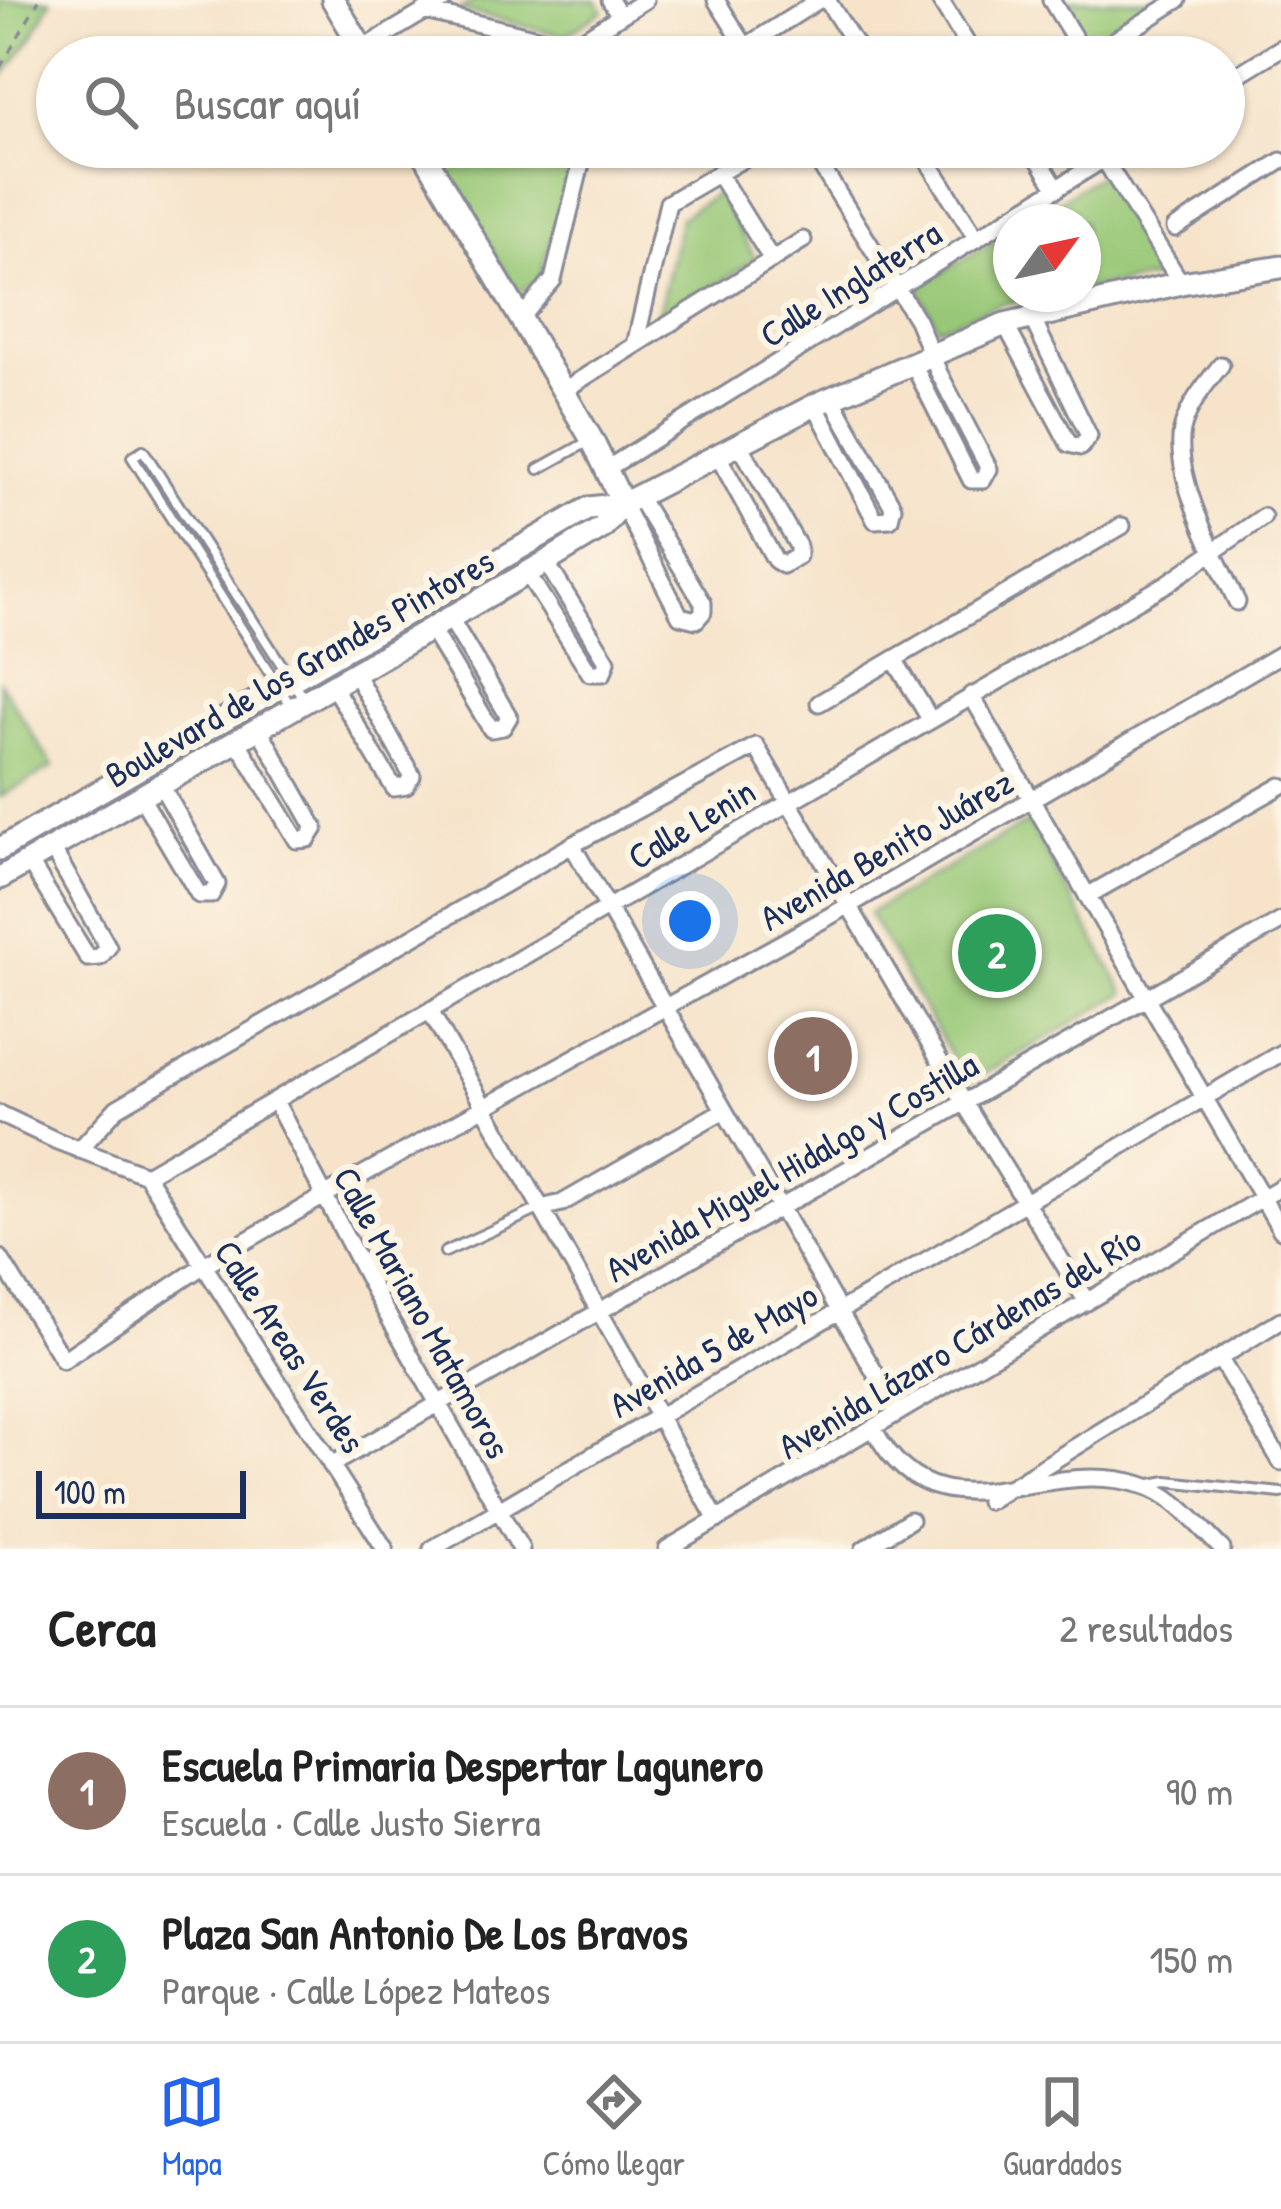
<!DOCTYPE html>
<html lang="es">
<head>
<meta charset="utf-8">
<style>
  body { margin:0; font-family:"Patrick Hand",sans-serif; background:#f2f2f2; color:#222 }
  .compass { position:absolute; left:993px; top:204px; width:108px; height:108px; border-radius:50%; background:#fff; box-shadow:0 3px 9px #0004; rotate:57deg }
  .scale { position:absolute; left:36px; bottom:30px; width:210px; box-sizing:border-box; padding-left:12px; border:6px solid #1b2f5e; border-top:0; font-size:33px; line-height:42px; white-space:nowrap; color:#1b2f5e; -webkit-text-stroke:9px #fcf5e5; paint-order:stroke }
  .you { position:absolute; left:690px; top:921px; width:42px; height:42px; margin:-30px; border:9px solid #fff; border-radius:50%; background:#1a73e8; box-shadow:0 0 0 18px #1a73e833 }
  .badge { display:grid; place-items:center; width:78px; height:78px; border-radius:50%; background:#2563eb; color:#fff; font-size:39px; font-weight:700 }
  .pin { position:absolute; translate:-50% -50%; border:6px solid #fff; box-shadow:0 3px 12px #0006 }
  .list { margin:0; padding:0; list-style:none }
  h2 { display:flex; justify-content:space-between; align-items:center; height:156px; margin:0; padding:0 48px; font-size:51px }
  h2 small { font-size:39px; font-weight:400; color:#767676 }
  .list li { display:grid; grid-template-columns:78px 1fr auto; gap:36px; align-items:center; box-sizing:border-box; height:168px; padding:0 48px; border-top:3px solid #e0e0e0 }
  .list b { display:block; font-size:45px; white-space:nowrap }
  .list p { margin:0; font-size:39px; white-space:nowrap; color:#767676 }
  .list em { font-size:39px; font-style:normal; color:#767676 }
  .icon { flex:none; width:66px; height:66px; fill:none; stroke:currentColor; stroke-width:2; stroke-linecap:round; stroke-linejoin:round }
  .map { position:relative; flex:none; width:1281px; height:1549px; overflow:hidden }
  .search { position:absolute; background:#fff; box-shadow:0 3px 9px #0004; left:36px; right:36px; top:36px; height:132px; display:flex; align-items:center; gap:30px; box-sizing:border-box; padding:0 42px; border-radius:66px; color:#767676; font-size:45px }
  .sheet { height:492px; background:#fff }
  nav { display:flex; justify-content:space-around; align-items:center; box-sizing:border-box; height:168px; border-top:3px solid #e0e0e0; background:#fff; font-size:33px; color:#767676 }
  nav a { display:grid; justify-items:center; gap:6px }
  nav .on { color:#2563eb }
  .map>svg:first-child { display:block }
</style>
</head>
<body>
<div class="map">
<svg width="1281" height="1549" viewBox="0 0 1281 1549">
  <rect width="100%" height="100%" fill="#fcf5e5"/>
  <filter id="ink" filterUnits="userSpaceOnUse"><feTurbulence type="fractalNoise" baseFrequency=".00833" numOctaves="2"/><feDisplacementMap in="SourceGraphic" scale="24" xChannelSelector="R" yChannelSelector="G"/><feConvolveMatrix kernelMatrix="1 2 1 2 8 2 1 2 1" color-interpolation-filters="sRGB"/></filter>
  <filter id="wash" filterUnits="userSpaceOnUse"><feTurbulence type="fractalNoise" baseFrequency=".004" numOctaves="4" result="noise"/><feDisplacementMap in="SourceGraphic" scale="48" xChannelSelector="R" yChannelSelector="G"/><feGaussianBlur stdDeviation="2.7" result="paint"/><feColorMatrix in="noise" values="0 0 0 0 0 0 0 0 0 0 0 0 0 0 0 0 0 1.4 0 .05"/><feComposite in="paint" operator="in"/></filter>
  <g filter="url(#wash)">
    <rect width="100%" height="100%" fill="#f6e3ca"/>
    <!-- green -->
    <path fill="#98c877" stroke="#5a7c6a" stroke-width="3" d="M 0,0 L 51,0 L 33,36 L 0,81 Z
      M 476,0 L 596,0 L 603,11 L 564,36 L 459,10 Z
      M 1057,0 L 1169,0 L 1088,52 Z
      M 434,147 L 543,147 L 565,152 L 573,167 L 539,279 L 517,294 Z
      M 1101,174 L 1165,277 L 1083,289 L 1083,222 L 1025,222 Z
      M 717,193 L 756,259 L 656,324 L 681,217 Z
      M 1011,231 L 1011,294 L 1050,294 L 998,305 L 938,327 L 917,287 Z
      M 0,682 L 53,767 L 0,797 Z
      M 1028,822 L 1125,993 L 967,1084 L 869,913 Z"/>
  </g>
  <g filter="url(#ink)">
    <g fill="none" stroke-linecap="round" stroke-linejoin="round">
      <defs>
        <path id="lane" d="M 539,469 L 591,440
          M 292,708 L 132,457 L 143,450 L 305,701
          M 445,1252 L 541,1208
          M 1151,1484 L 1167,1481 L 1281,1493"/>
        <path id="street" d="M 610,0 L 620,16
          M 716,0 L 752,57
          M 827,0 L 863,57
          M 940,0 L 975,57
          M 1051,0 L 1086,57
          M 425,11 L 554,42 L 577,43 L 645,0
          M 362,49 L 444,0
          M 729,57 L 819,0
          M 1088,57 L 1178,0
          M 1224,83 L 1281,48
          M 809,147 L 917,320 L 939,373 L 989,469 L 983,480 L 971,480 L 912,362
          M 919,147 L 977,239
          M 1031,147 L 1057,189
          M 1104,159 L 1181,283
          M 718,173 L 772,260
          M 1175,228 L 1281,161
          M 521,318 L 553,280 L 585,147
          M 1005,324 L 1069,444 L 1081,447 L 1089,436 L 1031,316
          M 635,345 L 668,203 L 750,155
          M 1221,365 C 1205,385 1188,405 1182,430 C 1173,478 1216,558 1237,602
          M 564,390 L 803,240
          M 815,405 L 875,520 L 890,519 L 893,507 L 831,397
          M 717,454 L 775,560 L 783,565 L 798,556 L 798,546 L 738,442
          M 608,468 L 1123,147
          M 623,504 L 680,616 L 696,620 L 703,612 L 703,603 L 638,496
          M 527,573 L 590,673 L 603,673 L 607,661 L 546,562
          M 431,629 L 491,729 L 503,727 L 509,717 L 450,618
          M 894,659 L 930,719
          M 333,686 L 394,788 L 406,786 L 412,776 L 355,673
          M 971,695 L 1281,1230
          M 819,703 L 1122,526
          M 237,741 L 297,840 L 308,839 L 315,828 L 259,729
          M 141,797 L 199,895 L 211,895 L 217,884 L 161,785
          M 572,845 L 898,1413
          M 29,861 L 88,958 L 100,957 L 108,947 L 52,848
          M 1087,896 L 1281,786
          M 430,1011 L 717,1520
          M 275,1101 L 379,1300 L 521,1549
          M 0,1114 L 57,1141 L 146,1175
          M 79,1150 L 117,1108 L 572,845 L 756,746 L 963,1101 L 1087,1302
          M 146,1175 L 1168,583 L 1263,517
          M 146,1175 L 385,1549
          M 541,1208 L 562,1203 L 724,1110
          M 0,1258 L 63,1360 L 204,1265 L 324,1196 L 848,906 L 1281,654
          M 1220,1359 L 1281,1462
          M 873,1428 C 937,1549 1038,1453 1142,1485 C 1174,1494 1198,1526 1222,1549
          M 331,1465 L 1281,921
          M 988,1501 L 1281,1320
          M 432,1549 L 1281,1053
          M 667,1549 L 1281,1187
          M 864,1549 L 910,1520"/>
        <path id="secondary" d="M 333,0 L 367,57
          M 420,147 L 592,440 L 623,504
          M 0,849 L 589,508 L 623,504
          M 0,878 L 546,562 L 602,528 L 623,504 L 815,405 L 1005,324 L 1181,283 L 1281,267"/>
      </defs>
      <!-- lane casing -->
      <use href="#lane" stroke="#888994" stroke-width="14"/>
      <!-- street casing -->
      <use href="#street" stroke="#888994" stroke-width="21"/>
      <!-- secondary casing -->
      <use href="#secondary" stroke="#888994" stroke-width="27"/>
      <!-- path -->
      <path stroke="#888994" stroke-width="3" stroke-dasharray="9 9" stroke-linecap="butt" d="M 0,68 L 39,0"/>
      <!-- lane -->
      <use href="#lane" stroke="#fff" stroke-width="8"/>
      <!-- street -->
      <use href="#street" stroke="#fff" stroke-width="15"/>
      <!-- secondary -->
      <use href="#secondary" stroke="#fff" stroke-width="21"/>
    </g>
  </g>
  <g text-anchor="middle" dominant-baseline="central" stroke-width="12" stroke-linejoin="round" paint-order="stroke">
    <!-- street labels -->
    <g font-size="36" fill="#1b2f5e" stroke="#fcf5e5">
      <text transform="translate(850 283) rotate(-32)">Calle Inglaterra</text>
      <text transform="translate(299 667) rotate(-30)">Boulevard de los Grandes Pintores</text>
      <text transform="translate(691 823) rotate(-31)">Calle Lenin</text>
      <text transform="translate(886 849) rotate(-30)">Avenida Benito Juárez</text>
      <text transform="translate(791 1166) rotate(-30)">Avenida Miguel Hidalgo y Costilla</text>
      <text transform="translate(423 1312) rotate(61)">Calle Mariano Matamoros</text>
      <text transform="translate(959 1342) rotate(-31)">Avenida Lázaro Cárdenas del Río</text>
      <text transform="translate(291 1346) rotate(57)">Calle Areas Verdes</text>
      <text transform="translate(713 1349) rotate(-30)">Avenida 5 de Mayo</text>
    </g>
  </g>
</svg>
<svg class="compass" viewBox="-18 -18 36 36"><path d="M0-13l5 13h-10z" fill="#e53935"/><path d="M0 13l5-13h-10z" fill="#767676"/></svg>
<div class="scale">100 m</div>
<div class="you"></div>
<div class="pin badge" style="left:813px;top:1056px;background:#8d6e63">1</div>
<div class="pin badge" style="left:997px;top:953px;background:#2e9e5b">2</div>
<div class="search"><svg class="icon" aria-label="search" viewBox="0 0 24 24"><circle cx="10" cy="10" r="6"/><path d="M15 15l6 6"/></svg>Buscar aquí</div>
</div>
<section class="sheet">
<h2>Cerca<small>2 resultados</small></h2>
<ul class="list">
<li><span class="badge" style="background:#8d6e63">1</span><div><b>Escuela Primaria Despertar Lagunero</b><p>Escuela · Calle Justo Sierra</p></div><em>90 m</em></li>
<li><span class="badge" style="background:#2e9e5b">2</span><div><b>Plaza San Antonio De Los Bravos</b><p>Parque · Calle López Mateos</p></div><em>150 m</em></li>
</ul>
</section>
<nav>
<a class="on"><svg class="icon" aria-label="map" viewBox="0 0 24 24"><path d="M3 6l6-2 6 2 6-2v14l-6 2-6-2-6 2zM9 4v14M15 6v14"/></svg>Mapa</a>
<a><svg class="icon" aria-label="directions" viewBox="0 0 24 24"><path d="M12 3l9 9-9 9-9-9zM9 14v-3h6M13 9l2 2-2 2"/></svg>Cómo llegar</a>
<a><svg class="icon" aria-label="saved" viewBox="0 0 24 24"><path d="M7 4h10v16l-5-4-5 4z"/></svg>Guardados</a>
</nav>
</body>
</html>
